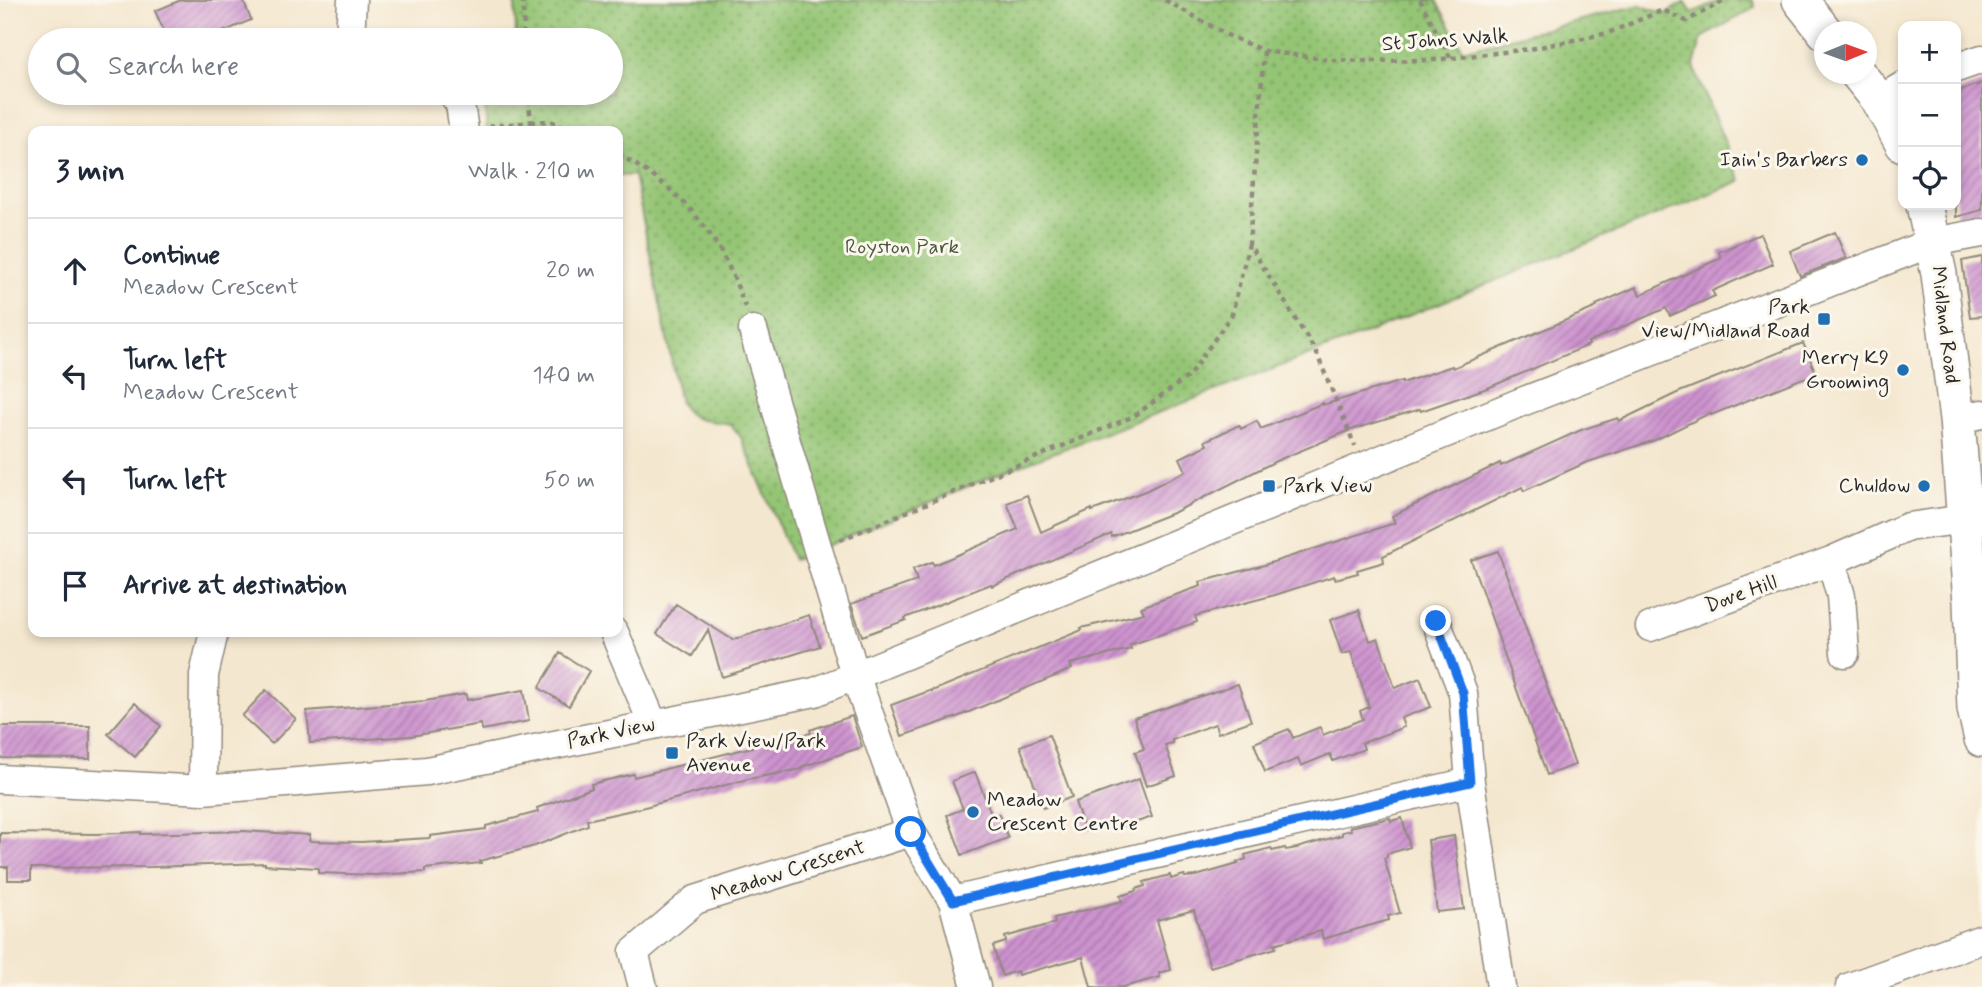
<!DOCTYPE html>
<html lang="en">
<head>
<meta charset="utf-8">
<style>
  body { margin:0; font-family:Mynerve,sans-serif; background:#f2f2f3; color:#1f2937 }
  .controls { position:absolute; right:21px; top:21px; display:grid; overflow:hidden; border-radius:14px; box-shadow:0 4px 10px #0003 }
  .controls button { width:63px; height:63px; display:grid; place-items:center; padding:0; border:0; border-bottom:2px solid #e0e1e3; background:#fff; color:#1f2937; font:35px sans-serif }
  .compass { position:absolute; left:1814px; top:21px; width:63px; height:63px; border-radius:50%; background:#fff; box-shadow:0 4px 10px #0003; rotate:89deg }
  .stop { position:absolute; width:21px; height:21px; margin:-16px; border:5px solid #1a73e8; border-radius:50%; background:#fff }
  .stop.end { background:#1a73e8; border-color:#fff; box-shadow:0 2px 7px #0008 }
  .list { margin:0; padding:0; list-style:none }
  h2 { display:flex; justify-content:space-between; align-items:center; height:91px; margin:0; padding:0 28px; font-size:30px }
  h2 small { font-size:23px; font-weight:400; color:#747a83 }
  .list li { display:grid; grid-template-columns:46px 1fr auto; gap:21px; align-items:center; box-sizing:border-box; height:105px; padding:0 28px; border-top:2px solid #e0e1e3 }
  .list b { display:block; font-size:26px; white-space:nowrap }
  .list p { margin:0; font-size:23px; white-space:nowrap; color:#747a83 }
  .list em { font-size:23px; font-style:normal; color:#747a83 }
  .icon { flex:none; width:38px; height:38px; fill:none; stroke:currentColor; stroke-width:2; stroke-linecap:round; stroke-linejoin:round }
  .map { position:relative; flex:none; width:1982px; height:987px; overflow:hidden }
  .search { position:absolute; background:#fff; box-shadow:0 4px 10px #0003; left:28px; top:28px; width:595px; height:77px; display:flex; align-items:center; gap:18px; box-sizing:border-box; padding:0 24px; border-radius:38px; color:#747a83; font-size:26px }
  .panel { position:absolute; background:#fff; box-shadow:0 4px 10px #0003; left:28px; top:126px; width:595px; height:511px; border-radius:14px }
  .map>svg:first-child { display:block }
</style>
</head>
<body>
<div class="map">
<svg width="1982" height="987" viewBox="0 0 1982 987">
  <defs>
    <pattern id="grass-dots" width="8" height="8" patternUnits="userSpaceOnUse" patternTransform="scale(1.75)"><rect width="8" height="8" fill="#94c575"/><path d="M2 2h.1M6 6h.1" fill="none" stroke="#79a060" stroke-width="1.8" stroke-linecap="round"/></pattern>
    <pattern id="building-hatch" width="6" height="6" patternUnits="userSpaceOnUse" patternTransform="scale(1.75)"><rect width="6" height="6" fill="#cd93cf"/><path d="M-1 1l2-2M0 6l6-6M5 7l2-2" fill="none" stroke="#a778a8"/></pattern>
  </defs>
  <rect width="100%" height="100%" fill="#fbf7ec"/>
  <filter id="ink" filterUnits="userSpaceOnUse"><feTurbulence type="fractalNoise" baseFrequency=".0143" numOctaves="2"/><feDisplacementMap in="SourceGraphic" scale="14" xChannelSelector="R" yChannelSelector="G"/><feConvolveMatrix kernelMatrix="1 2 1 2 8 2 1 2 1" color-interpolation-filters="sRGB"/></filter>
  <filter id="wash" filterUnits="userSpaceOnUse"><feTurbulence type="fractalNoise" baseFrequency=".00686" numOctaves="4" result="noise"/><feDisplacementMap in="SourceGraphic" scale="28" xChannelSelector="R" yChannelSelector="G"/><feGaussianBlur stdDeviation="1.57" result="paint"/><feColorMatrix in="noise" values="0 0 0 0 0 0 0 0 0 0 0 0 0 0 0 0 0 1.4 0 .05"/><feComposite in="paint" operator="in"/></filter>
  <g filter="url(#wash)">
    <rect width="100%" height="100%" fill="#f4e7cf"/>
    <!-- grass -->
    <path fill="url(#grass-dots)" stroke="#607850" stroke-width="2" d="M 515,0 L 1436,0 L 1463,50 L 1640,5 L 1664,14 L 1685,2 L 1692,13 L 1722,0 L 1752,0 L 1755,7 L 1702,38 L 1694,65 L 1697,76 L 1741,181 L 1354,338 L 995,475 L 793,560 L 741,437 L 730,424 C 707,419 694,425 680,403 L 634,175 L 618,176 L 618,131 L 487,131 L 485,105 L 479,93 L 611,93 L 611,40 L 516,40 Z"/>
    <g id="blocks">
      <!-- building -->
      <path fill="url(#building-hatch)" d="M 181,0 L 243,0 L 251,20 L 204,40 L 168,40 L 155,11 Z
        M 1982,83 L 1982,210 L 1956,217 L 1956,92 Z
        M 1835,232 L 1846,258 L 1800,276 L 1790,251 Z
        M 1760,234 L 1773,264 L 1712,291 L 1715,296 L 1670,316 L 1666,308 L 1588,342 L 1589,345 L 1490,387 L 1421,411 L 1420,409 L 1348,431 L 1276,461 L 1175,512 L 1112,537 L 1111,534 L 992,586 L 991,584 L 905,618 L 906,620 L 862,636 L 851,604 L 917,581 L 913,569 L 932,562 L 934,565 L 1018,529 L 1007,503 L 1027,495 L 1041,532 L 1092,509 L 1092,511 L 1145,491 L 1186,471 L 1180,458 L 1207,445 L 1205,441 L 1239,425 L 1241,429 L 1257,421 L 1261,429 L 1323,403 L 1323,405 L 1402,381 L 1402,383 L 1452,366 L 1453,368 L 1597,307 L 1596,305 L 1636,287 L 1640,295 L 1721,258 L 1719,252 Z
        M 1982,257 L 1982,316 L 1970,317 L 1962,261 Z
        M 1803,343 L 1816,373 L 1711,415 L 1710,413 L 1655,440 L 1585,463 L 1524,491 L 1522,487 L 1383,556 L 1384,562 L 1357,570 L 1358,573 L 1335,579 L 1334,576 L 1275,595 L 1195,616 L 1197,622 L 1130,645 L 1131,649 L 1070,664 L 1072,669 L 957,717 L 902,736 L 891,705 L 932,690 L 932,691 L 1082,630 L 1081,628 L 1144,613 L 1141,607 L 1201,586 L 1200,582 L 1264,565 L 1395,523 L 1392,516 L 1500,463 L 1501,466 L 1581,430 L 1618,418 L 1619,421 L 1677,393 Z
        M 1498,551 L 1575,765 L 1547,775 L 1471,560 Z
        M 676,604 L 733,640 L 809,615 L 820,646 L 722,677 L 708,630 L 692,656 L 657,634 Z
        M 1359,610 L 1370,641 L 1378,638 L 1395,688 L 1420,678 L 1431,707 L 1401,718 L 1404,727 L 1362,743 L 1364,749 L 1333,761 L 1330,754 L 1301,766 L 1298,759 L 1265,772 L 1254,743 L 1289,729 L 1293,738 L 1320,727 L 1323,735 L 1363,719 L 1360,711 L 1369,707 L 1351,652 L 1342,654 L 1330,620 Z
        M 560,653 L 589,671 L 569,706 L 539,688 Z
        M 1238,684 L 1251,721 L 1218,733 L 1215,724 L 1172,740 L 1173,743 L 1165,745 L 1176,776 L 1146,786 L 1135,752 L 1144,749 L 1134,718 Z
        M 266,690 L 296,719 L 272,744 L 242,716 Z
        M 524,690 L 529,721 L 482,730 L 481,724 L 411,736 L 310,743 L 307,711 L 425,701 L 466,694 L 467,700 Z
        M 135,703 L 161,726 L 135,757 L 108,734 Z
        M 852,716 L 862,747 L 801,767 L 802,769 L 748,779 L 641,808 L 587,820 L 588,825 L 535,846 L 480,861 L 481,863 L 425,869 L 425,872 L 375,875 L 318,873 L 318,868 L 265,865 L 265,863 L 152,867 L 31,868 L 31,880 L 8,880 L 8,867 L 0,867 L 0,833 L 97,834 L 141,832 L 141,834 L 243,831 L 310,835 L 309,841 L 361,842 L 430,838 L 430,836 L 486,829 L 486,826 L 538,812 L 537,808 L 592,788 L 591,784 L 633,774 L 634,777 L 752,747 L 752,744 L 811,733 L 810,730 Z
        M 0,726 L 90,726 L 90,759 L 0,758 Z
        M 1049,735 L 1072,797 L 1043,808 L 1020,746 Z
        M 975,772 L 992,816 L 999,814 L 1008,838 L 962,855 L 947,815 L 963,809 L 952,781 Z
        M 1139,779 L 1152,817 L 1119,828 L 1116,820 L 1085,831 L 1075,802 Z
        M 1390,818 L 1391,821 L 1402,818 L 1410,847 L 1387,854 L 1387,857 L 1384,858 L 1400,913 L 1388,916 L 1389,920 L 1323,939 L 1321,931 L 1274,944 L 1276,948 L 1210,967 L 1194,910 L 1157,920 L 1171,970 L 1159,973 L 1160,977 L 1124,987 L 1091,987 L 1083,957 L 1018,975 L 1017,971 L 1002,976 L 993,946 L 1006,942 L 1005,937 L 1055,923 L 1054,918 L 1122,901 L 1120,896 L 1136,891 L 1136,889 L 1145,886 L 1144,882 L 1170,875 L 1171,879 L 1184,875 L 1185,877 L 1196,876 L 1238,864 L 1237,862 L 1246,859 L 1245,855 L 1271,848 L 1272,851 L 1285,848 L 1286,850 L 1297,848 L 1342,835 L 1342,832 L 1351,830 L 1350,827 Z
        M 1454,836 L 1464,909 L 1437,912 L 1428,840 Z"/>
    </g>
  </g>
  <g filter="url(#ink)">
    <use href="#blocks" fill-opacity="0" stroke="#90897d" stroke-width="2"/>
    <g fill="none" stroke-linecap="round" stroke-linejoin="round">
      <defs>
        <path id="minor" d="M 350,40 L 352,0
          M 1956,68 L 1982,59
          M 452,93 L 460,104 L 464,131
          M 1879,100 L 1903,86
          M 753,330 L 855,675 L 911,832 L 953,901 L 1470,782
          M 1957,419 L 1982,414
          M 1831,561 L 1841,596 L 1845,653
          M 1436,621 L 1463,693 L 1470,782 L 1501,987
          M 1650,627 L 1831,561 L 1908,527 L 1965,519
          M 614,632 L 653,724
          M 0,779 L 203,790 L 427,771 L 815,692 L 1519,403 L 1933,242 L 1982,233
          M 203,790 L 204,675 L 214,632
          M 953,901 L 976,987
          M 643,987 L 634,952 L 695,900 L 911,832
          M 1850,987 L 1982,939"/>
        <path id="major" d="M 1800,0 L 1825,32
          M 1858,74 L 1879,100 L 1903,144
          M 1924,205 L 1939,274 L 1957,419 L 1971,602 L 1975,709 L 1982,739"/>
      </defs>
      <!-- minor casing -->
      <use href="#minor" stroke="#90897d" stroke-width="31"/>
      <!-- major casing -->
      <use href="#major" stroke="#90897d" stroke-width="38"/>
      <!-- path -->
      <path stroke="#90897d" stroke-width="4.5" stroke-dasharray="5 5" stroke-linecap="butt" d="M 523,0 L 524,40
        M 1165,0 L 1227,35 L 1264,51 L 1332,60 L 1370,61 L 1434,60 L 1530,49 L 1608,33 L 1663,10 L 1686,21 L 1726,0
        M 1420,0 L 1451,59
        M 1264,51 L 1249,244 L 1316,352 L 1355,446
        M 531,122 L 550,121 L 578,131
        M 489,126 L 531,122 L 528,93
        M 618,154 C 685,192 720,234 745,307
        M 840,540 L 1134,416 L 1189,376 L 1232,314 L 1249,244"/>
      <!-- minor -->
      <use href="#minor" stroke="#fff" stroke-width="28"/>
      <!-- major -->
      <use href="#major" stroke="#fff" stroke-width="35"/>
    </g>
  </g>
  <g fill="none" stroke-linecap="round" stroke-linejoin="round" filter="url(#ink)">
    <!-- route -->
    <path stroke="#1a73e8" stroke-width="9" d="M 911,832 L 953,901 L 1470,782 L 1463,693 L 1436,621"/>
  </g>
  <!-- markers -->
  <g fill="#1f6fb2" stroke="#fbf7ec" stroke-width="2.5">
    <circle cx="1862" cy="160" r="7"/>
    <rect x="1817" y="312" width="14" height="14" rx="3.5"/>
    <circle cx="1903" cy="370" r="7"/>
    <rect x="1262" y="479" width="14" height="14" rx="3.5"/>
    <circle cx="1924" cy="486" r="7"/>
    <rect x="665" y="746" width="14" height="14" rx="3.5"/>
    <circle cx="973" cy="812" r="7"/>
  </g>
  <g text-anchor="middle" dominant-baseline="central" stroke-width="6" stroke-linejoin="round" paint-order="stroke">
    <!-- street labels -->
    <g font-size="21" fill="#2b2b2b" stroke="#fbf7ec">
      <text transform="translate(1445 40) rotate(-4)">St Johns Walk</text>
      <text transform="translate(1945 325) rotate(83)">Midland Road</text>
      <text transform="translate(1741 594) rotate(-20)">Dove Hill</text>
      <text transform="translate(611 733) rotate(-12)">Park View</text>
      <text transform="translate(788 871) rotate(-18)">Meadow Crescent</text>
    </g>
    <!-- poi labels -->
    <g font-size="21" fill="#2b2b2b" stroke="#fbf7ec" text-anchor="end">
      <text x="1848" y="160">Iain's Barbers</text>
      <text x="1810" y="307">Park<tspan x="1810" dy="24">View/Midland Road</tspan></text>
      <text x="1889" y="358">Merry K9<tspan x="1889" dy="24">Grooming</tspan></text>
      <text x="1283" y="486" text-anchor="start">Park View</text>
      <text x="1910" y="486">Chuldow</text>
      <text x="686" y="741" text-anchor="start">Park View/Park<tspan x="686" dy="24">Avenue</tspan></text>
      <text x="987" y="800" text-anchor="start">Meadow<tspan x="987" dy="24">Crescent Centre</tspan></text>
    </g>
    <!-- park labels -->
    <g font-size="21" fill="#4a5941" stroke="#fbf7ec">
      <text x="902" y="247">Royston Park</text>
    </g>
  </g>
</svg>
<div class="controls">
<button>+</button>
<button>−</button>
<button><svg class="icon" aria-label="locate" viewBox="0 0 24 24"><circle cx="12" cy="12" r="6"/><path d="M12 2v4M12 18v4M2 12h4M18 12h4"/></svg></button>
</div>
<svg class="compass" viewBox="-18 -18 36 36"><path d="M0-13l5 13h-10z" fill="#e53935"/><path d="M0 13l5-13h-10z" fill="#747a83"/></svg>
<div class="stop" style="left:911px;top:832px"></div>
<div class="stop end" style="left:1436px;top:621px"></div>
<div class="search"><svg class="icon" aria-label="search" viewBox="0 0 24 24"><circle cx="10" cy="10" r="6"/><path d="M15 15l6 6"/></svg>Search here</div>
<section class="panel">
<h2>3 min<small>Walk · 210 m</small></h2>
<ul class="list">
<li><svg class="icon" aria-label="ahead" viewBox="0 0 24 24"><path d="M12 20V5M6 11l6-6 6 6"/></svg><div><b>Continue</b><p>Meadow Crescent</p></div><em>20 m</em></li>
<li><svg class="icon" aria-label="left" viewBox="0 0 24 24"><path d="M17 20v-9H6M10 6l-5 5 5 5"/></svg><div><b>Turn left</b><p>Meadow Crescent</p></div><em>140 m</em></li>
<li><svg class="icon" aria-label="left" viewBox="0 0 24 24"><path d="M17 20v-9H6M10 6l-5 5 5 5"/></svg><div><b>Turn left</b></div><em>50 m</em></li>
<li><svg class="icon" aria-label="arrive" viewBox="0 0 24 24"><path d="M6 21V4h12l-3 4 3 4H6"/></svg><div><b>Arrive at destination</b></div></li>
</ul>
</section>
</div>
</body>
</html>
